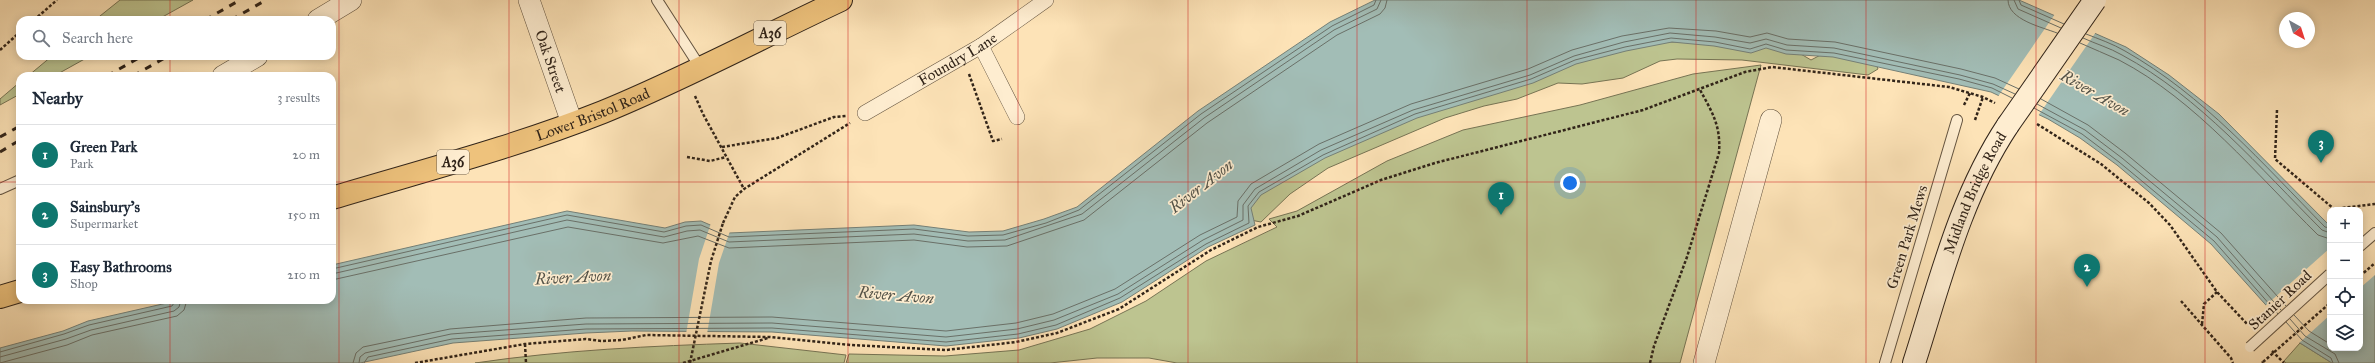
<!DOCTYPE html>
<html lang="en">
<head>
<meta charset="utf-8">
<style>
  body { margin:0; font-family:"IM FELL Great Primer",serif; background:#f2f2f3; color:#1f2937 }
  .controls { position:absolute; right:12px; bottom:12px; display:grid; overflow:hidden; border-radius:8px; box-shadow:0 2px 10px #0003 }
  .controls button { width:36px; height:36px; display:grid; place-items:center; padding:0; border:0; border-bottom:1px solid #e0e1e3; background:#fff; color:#1f2937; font:20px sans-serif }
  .compass { position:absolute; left:2279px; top:12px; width:36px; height:36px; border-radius:50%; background:#fff; box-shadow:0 2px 10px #0003; rotate:141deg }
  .you { position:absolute; left:1570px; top:183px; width:14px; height:14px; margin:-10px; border:3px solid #fff; border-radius:50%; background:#1a73e8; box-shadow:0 0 0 6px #1a73e833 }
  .badge { display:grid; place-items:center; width:26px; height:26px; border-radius:50%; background:#0f766e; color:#fff; font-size:13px; font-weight:700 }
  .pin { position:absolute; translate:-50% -33px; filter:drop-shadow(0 1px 2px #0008) }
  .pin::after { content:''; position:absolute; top:21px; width:14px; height:12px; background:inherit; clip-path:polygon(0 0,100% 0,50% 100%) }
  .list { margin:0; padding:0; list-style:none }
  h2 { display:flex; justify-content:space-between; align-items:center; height:52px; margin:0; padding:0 16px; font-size:17px }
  h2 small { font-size:13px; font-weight:400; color:#747a83 }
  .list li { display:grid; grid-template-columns:26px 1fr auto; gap:12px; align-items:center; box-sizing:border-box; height:60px; padding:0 16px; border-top:1px solid #e0e1e3 }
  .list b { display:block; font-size:15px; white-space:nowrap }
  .list p { margin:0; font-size:13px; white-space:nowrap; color:#747a83 }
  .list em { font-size:13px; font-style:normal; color:#747a83 }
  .icon { flex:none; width:22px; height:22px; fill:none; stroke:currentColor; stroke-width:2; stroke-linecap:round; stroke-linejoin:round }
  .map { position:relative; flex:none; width:2375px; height:363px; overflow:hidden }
  .search { position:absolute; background:#fff; box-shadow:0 2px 10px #0003; left:16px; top:16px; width:320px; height:44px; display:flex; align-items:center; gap:10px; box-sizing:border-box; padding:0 14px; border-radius:12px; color:#747a83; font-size:15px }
  .panel { position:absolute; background:#fff; box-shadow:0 2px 10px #0003; left:16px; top:72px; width:320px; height:232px; border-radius:12px }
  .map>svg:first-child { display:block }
</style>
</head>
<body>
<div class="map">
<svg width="2375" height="363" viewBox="0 0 2375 363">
  <rect width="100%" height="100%" fill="#fde3b7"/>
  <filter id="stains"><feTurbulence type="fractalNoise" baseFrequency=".005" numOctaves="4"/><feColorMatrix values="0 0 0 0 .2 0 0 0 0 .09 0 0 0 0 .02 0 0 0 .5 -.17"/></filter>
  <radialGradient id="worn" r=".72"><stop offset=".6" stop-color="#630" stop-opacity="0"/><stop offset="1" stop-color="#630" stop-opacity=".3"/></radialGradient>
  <!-- green -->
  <path fill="#bdc490" stroke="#777454" d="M 120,0 L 193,0 L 157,20 L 95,20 Z
    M 1613,41 L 1784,44 L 1811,60 L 1832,49 L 1875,61 L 1878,69 L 1868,75 L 1742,60 L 1677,59 L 1660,61 L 1623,78 L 1582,84 L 1558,83 L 1517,99 L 1484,106 L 1445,118 L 1328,168 L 1290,194 L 1261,222 L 1245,219 L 1262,182 L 1312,153 Z
    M 52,56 L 90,56 L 54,76 L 28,76 Z
    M 1761,65 L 1680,363 L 1177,363 L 1149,358 L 1097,358 L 1050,363 L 846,363 L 849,354 L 945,356 L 1019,350 L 1090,329 L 1146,301 L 1206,261 L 1277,227 L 1269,219 L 1297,211 L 1387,161 L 1463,130 L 1580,105 L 1693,74 Z
    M 20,82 L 20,94 L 0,105 L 0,99 Z
    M 740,343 L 846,355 L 844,363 L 475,363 C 563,350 651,346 740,343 Z
    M 2300,343 L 2332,363 L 2286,363 L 2284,361 Z"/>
  <!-- water -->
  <path fill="#a2bdb6" stroke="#758077" d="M 1375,0 L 2019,0 L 2126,47 L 2169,75 L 2219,114 L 2330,226 L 2330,348 L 2360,348 L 2360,256 L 2375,271 L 2375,363 L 2332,363 L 2300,343 L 2211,244 L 2117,165 L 2080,138 L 2048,119 L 1991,92 L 1833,57 L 1786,54 L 1766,48 L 1751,53 L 1714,46 L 1672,42 L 1626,51 L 1576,64 L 1533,83 L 1417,118 L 1325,158 L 1261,195 L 1251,208 L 1255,225 L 1208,247 L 1122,302 L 1057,329 L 1019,338 L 946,346 L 772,332 L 632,331 L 586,333 L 453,343 L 360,363 L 0,363 L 0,348 L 63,331 L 88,321 L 180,300 L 332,300 L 332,265 L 567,211 L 665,228 L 685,222 L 701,221 L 729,233 L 914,225 L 969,232 L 1003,231 L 1044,219 L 1077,207 L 1198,111 L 1330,22 Z"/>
  <!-- pier -->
  <path fill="#fde3b7" d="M 2055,14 L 2096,32 L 2038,116 L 1997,98 Z
    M 711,223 L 730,231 L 719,263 L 707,334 L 686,334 L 699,259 Z
    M 2330,248 L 2330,315 L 2298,344 L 2264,307 Z
    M 2360,254 L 2375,268 L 2375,275 L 2360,288 Z"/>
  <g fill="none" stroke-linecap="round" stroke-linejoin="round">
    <!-- shore -->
    <path stroke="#6a7068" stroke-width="1" d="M 2008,0 C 2008,20 2042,27 2057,33
      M 2014,0 L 2018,9 L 2061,28
      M 2019,0 L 2021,5 L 2064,24
      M 2086,34 C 2099,39 2113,44 2125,51 C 2203,95 2263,164 2325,227 L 2330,228
      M 2083,38 C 2096,44 2110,48 2122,55 C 2200,97 2260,168 2322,230 L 2330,233
      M 2080,43 C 2093,49 2106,54 2119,60 C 2196,100 2257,175 2318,235 L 2330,239
      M 2041,99 L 2088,125 L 2125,153 L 2221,233 L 2286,306
      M 2037,104 L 2085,130 L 2122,158 L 2217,237 L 2281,310
      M 2034,108 L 2082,134 L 2119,162 L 2214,241 L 2278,314
      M 332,269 L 567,215 L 664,232 L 686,226 L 701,225 L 729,237 L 914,229 L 968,236 L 1003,235 L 1046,223 L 1079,210 L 1201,114 L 1332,26 L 1374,5 L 1376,0
      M 332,274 L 567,220 L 664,237 L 687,231 L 700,230 L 729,242 L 914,234 L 968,241 L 1005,240 L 1082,214 L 1204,118 L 1334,30 L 1377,9 L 1381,0
      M 332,280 L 568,227 L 663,243 L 698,236 L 729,248 L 914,240 L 967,247 L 1007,246 L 1084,220 L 1207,123 L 1337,35 L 1380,14 L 1385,8 L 1387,0
      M 2294,315 L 2309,331 L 2330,344
      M 2290,319 L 2305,336 L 2335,354 L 2339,363
      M 2286,322 L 2302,340 L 2331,358 L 2333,363
      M 0,352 L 64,334 L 89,325 L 172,306 L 176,300
      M 0,357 L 66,339 L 91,330 L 174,311 L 179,307 L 181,300
      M 0,363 L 67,345 L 92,335 L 177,316 L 184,310 L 187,300
      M 353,363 L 356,353 L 363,347 L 450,329 L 586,318 L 772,317 L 946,331 L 1016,323 L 1053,314 L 1115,289 L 1200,235 L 1237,217 L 1238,201 L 1251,184 L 1319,144 L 1411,104 L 1528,69 L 1572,50 L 1622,36 L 1669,28 L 1716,31 L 1750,37 L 1767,33 L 1788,39 L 1835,42 L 1961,69 L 1995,78 L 2019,89
      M 359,363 L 360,357 L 365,353 L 451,334 L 586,324 L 772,323 L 946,337 L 1017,329 L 1054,320 L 1118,294 L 1203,240 L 1243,220 L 1243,205 L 1255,189 L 1321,150 L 1413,110 L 1530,75 L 1574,56 L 1624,42 L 1670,33 L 1715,37 L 1750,43 L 1766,39 L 1787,45 L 1834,48 L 1960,75 L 1993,84 L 2015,94
      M 364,363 L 368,357 L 452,339 L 586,329 L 772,328 L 946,342 L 1018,334 L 1056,325 L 1120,298 L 1206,244 L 1249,223 L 1248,206 L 1259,192 L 1323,155 L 1415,114 L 1531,79 L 1575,60 L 1625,47 L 1671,38 L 1715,42 L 1750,49 L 1766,44 L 1786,50 L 1834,53 L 1959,79 L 1992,88 L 2012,98"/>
    <defs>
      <path id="service" d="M 657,0 L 700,67
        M 0,189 L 20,180
        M 2360,246 L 2375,233
        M 1885,363 L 1957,120"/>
      <g id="pedestrian">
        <path d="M 981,46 L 1017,117"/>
        <path id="s1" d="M 865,113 L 981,46 L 1046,0"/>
      </g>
      <g id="minor">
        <path id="s2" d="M 529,0 L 572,123"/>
        <path d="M 318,20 L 351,0"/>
        <path d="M 223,76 L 257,56"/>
        <path d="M 1704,363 L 1771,120"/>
      </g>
      <g id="secondary">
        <path id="s3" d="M 1914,363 C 1940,282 1960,197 2008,125"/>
      </g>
      <g id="trunk">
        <path id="s4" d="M 332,198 C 422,171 515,147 603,112 C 684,79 762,37 841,0"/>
        <path d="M 0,297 L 20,291"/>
      </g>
    </defs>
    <!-- service casing -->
    <use href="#service" stroke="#645440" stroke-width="12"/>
    <!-- pedestrian casing -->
    <use href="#pedestrian" stroke="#645440" stroke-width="16"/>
    <!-- minor casing -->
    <use href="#minor" stroke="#645440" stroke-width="22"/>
    <!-- secondary casing -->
    <use href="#secondary" stroke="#312419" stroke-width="24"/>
    <!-- trunk casing -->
    <use href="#trunk" stroke="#312419" stroke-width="24"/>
    <!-- path -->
    <path stroke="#312419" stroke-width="2.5" stroke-dasharray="3 2" stroke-linecap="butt" d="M 34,20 L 57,0
      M 0,50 L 20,32
      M 969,74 L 993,141 L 1002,139
      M 695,96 L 703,114 L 744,189
      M 1964,105 L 1970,93
      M 2277,110 L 2275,159 L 2334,209 L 2375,204
      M 1975,120 L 1983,97
      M 2037,124 L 2101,164 L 2149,203 L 2170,225 L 2217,292 L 2248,325
      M 722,147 L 777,138 L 834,117 L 846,116
      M 687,157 L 710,161 L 726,157
      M 723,223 L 735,197 L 744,189 L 850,123
      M 2360,276 L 2375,263
      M 2181,301 L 2231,358 L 2233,363
      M 2202,324 L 2204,304 L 2217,292
      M 525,344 L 526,363
      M 2272,351 L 2284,363
      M 415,363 L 525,344 L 586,339 L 601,341 L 622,340 L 646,335 L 770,337 L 851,345 L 946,350 L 1016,342 L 1057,333 L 1119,309 L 1211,250 L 1258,227 L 1298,216 L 1381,180 L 1435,163 L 1643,110 L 1745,72 L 1772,67 L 1949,87 L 1983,97 L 1995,103
      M 683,363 L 768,338
      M 1650,363 L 1654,346 L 1687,257 L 1719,153 C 1721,125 1712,112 1699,88
      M 2262,363 L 2263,362"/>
    <!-- service -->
    <use href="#service" stroke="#feedd0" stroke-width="10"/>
    <!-- pedestrian -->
    <use href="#pedestrian" stroke="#feedd0" stroke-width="15"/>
    <!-- minor -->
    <use href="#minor" stroke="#feedd0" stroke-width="21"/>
    <!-- secondary -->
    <use href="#secondary" stroke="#feedd0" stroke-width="22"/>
    <!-- trunk -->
    <use href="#trunk" stroke="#eec27c" stroke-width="22"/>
    <!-- rail -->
    <path stroke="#312419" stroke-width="3" stroke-dasharray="7 7" stroke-linecap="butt" d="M 205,20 L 240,0
      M 231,20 L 266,0
      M 107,76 L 142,56
      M 133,76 L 168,56
      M 0,137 L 20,126
      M 0,152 L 20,140"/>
    <defs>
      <path id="service-bridge" d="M 2250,347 L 2330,274"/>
      <path id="secondary-bridge" d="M 2008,125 L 2095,0"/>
    </defs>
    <!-- service-bridge casing -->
    <use href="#service-bridge" stroke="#645440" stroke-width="12" stroke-linecap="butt"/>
    <!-- secondary-bridge casing -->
    <use href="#secondary-bridge" stroke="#312419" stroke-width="24" stroke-linecap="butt"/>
    <!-- path-bridge -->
    <path stroke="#312419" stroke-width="2.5" stroke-dasharray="3 2" stroke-linecap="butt" d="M 2263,362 L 2330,303
      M 690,363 L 711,261 L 723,223"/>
    <!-- service-bridge -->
    <use href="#service-bridge" stroke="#feedd0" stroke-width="10"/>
    <!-- secondary-bridge -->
    <use href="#secondary-bridge" stroke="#feedd0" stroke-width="22"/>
  </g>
  <!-- grid -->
  <path fill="none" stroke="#d62828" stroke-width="1" stroke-opacity="0.55" d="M 170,0 L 170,20M 339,0 L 339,363M 509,0 L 509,363M 679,0 L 679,363M 848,0 L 848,363M 1018,0 L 1018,363M 1188,0 L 1188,363M 1357,0 L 1357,363M 1527,0 L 1527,363M 1696,0 L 1696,363M 1866,0 L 1866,363M 2036,0 L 2036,363M 2205,0 L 2205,363M 170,56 L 170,76M 0,182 L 20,182M 332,182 L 2375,182M 170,300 L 170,363"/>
  <g text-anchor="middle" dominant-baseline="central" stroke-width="3.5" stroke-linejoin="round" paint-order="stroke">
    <!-- shield labels -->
    <g fill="#feedd0" stroke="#6e6050" stroke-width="1">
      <rect x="754" y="21" width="32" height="24" rx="3"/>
      <rect x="437" y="150" width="32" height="24" rx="3"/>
    </g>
    <g font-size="14" font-weight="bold" fill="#312419">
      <text x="770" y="33">A36</text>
      <text x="453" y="162">A36</text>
    </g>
    <!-- street labels -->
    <g font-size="15" fill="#312419" stroke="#feedd0">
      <text stroke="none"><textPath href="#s1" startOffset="107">Foundry Lane</textPath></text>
      <text stroke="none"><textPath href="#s2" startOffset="65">Oak Street</textPath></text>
      <text stroke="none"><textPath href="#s4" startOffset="274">Lower Bristol Road</textPath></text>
      <text stroke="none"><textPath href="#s3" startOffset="181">Midland Bridge Road</textPath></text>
      <text transform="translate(1907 237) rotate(-73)">Green Park Mews</text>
      <text transform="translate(2280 300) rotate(-43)">Stanier Road</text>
    </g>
    <!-- water labels -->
    <g font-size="16" font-style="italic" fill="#535248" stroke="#feedd0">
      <text transform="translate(2095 93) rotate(30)">River Avon</text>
      <text transform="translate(1201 186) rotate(-38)">River Avon</text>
      <text transform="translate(573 277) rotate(-3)">River Avon</text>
      <text transform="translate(896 295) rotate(5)">River Avon</text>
    </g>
  </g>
  <rect width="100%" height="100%" filter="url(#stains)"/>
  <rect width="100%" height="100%" fill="url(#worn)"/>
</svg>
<div class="controls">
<button>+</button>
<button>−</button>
<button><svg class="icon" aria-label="locate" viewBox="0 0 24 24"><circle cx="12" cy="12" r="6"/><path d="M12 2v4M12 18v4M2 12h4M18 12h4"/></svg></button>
<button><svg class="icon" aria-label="layers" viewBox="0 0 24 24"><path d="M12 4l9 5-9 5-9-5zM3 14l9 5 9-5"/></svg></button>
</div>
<svg class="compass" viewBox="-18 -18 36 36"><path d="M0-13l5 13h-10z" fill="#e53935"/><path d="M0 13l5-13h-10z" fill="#747a83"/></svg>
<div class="you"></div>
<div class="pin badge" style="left:1501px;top:215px">1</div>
<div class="pin badge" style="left:2087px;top:287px">2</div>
<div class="pin badge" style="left:2321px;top:163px">3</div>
<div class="search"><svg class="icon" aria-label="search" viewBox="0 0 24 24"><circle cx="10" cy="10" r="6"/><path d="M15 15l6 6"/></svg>Search here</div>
<section class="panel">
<h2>Nearby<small>3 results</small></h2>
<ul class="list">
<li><span class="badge">1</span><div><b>Green Park</b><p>Park</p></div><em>20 m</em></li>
<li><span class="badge">2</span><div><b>Sainsbury's</b><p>Supermarket</p></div><em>150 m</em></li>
<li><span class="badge">3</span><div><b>Easy Bathrooms</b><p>Shop</p></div><em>210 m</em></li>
</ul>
</section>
</div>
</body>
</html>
